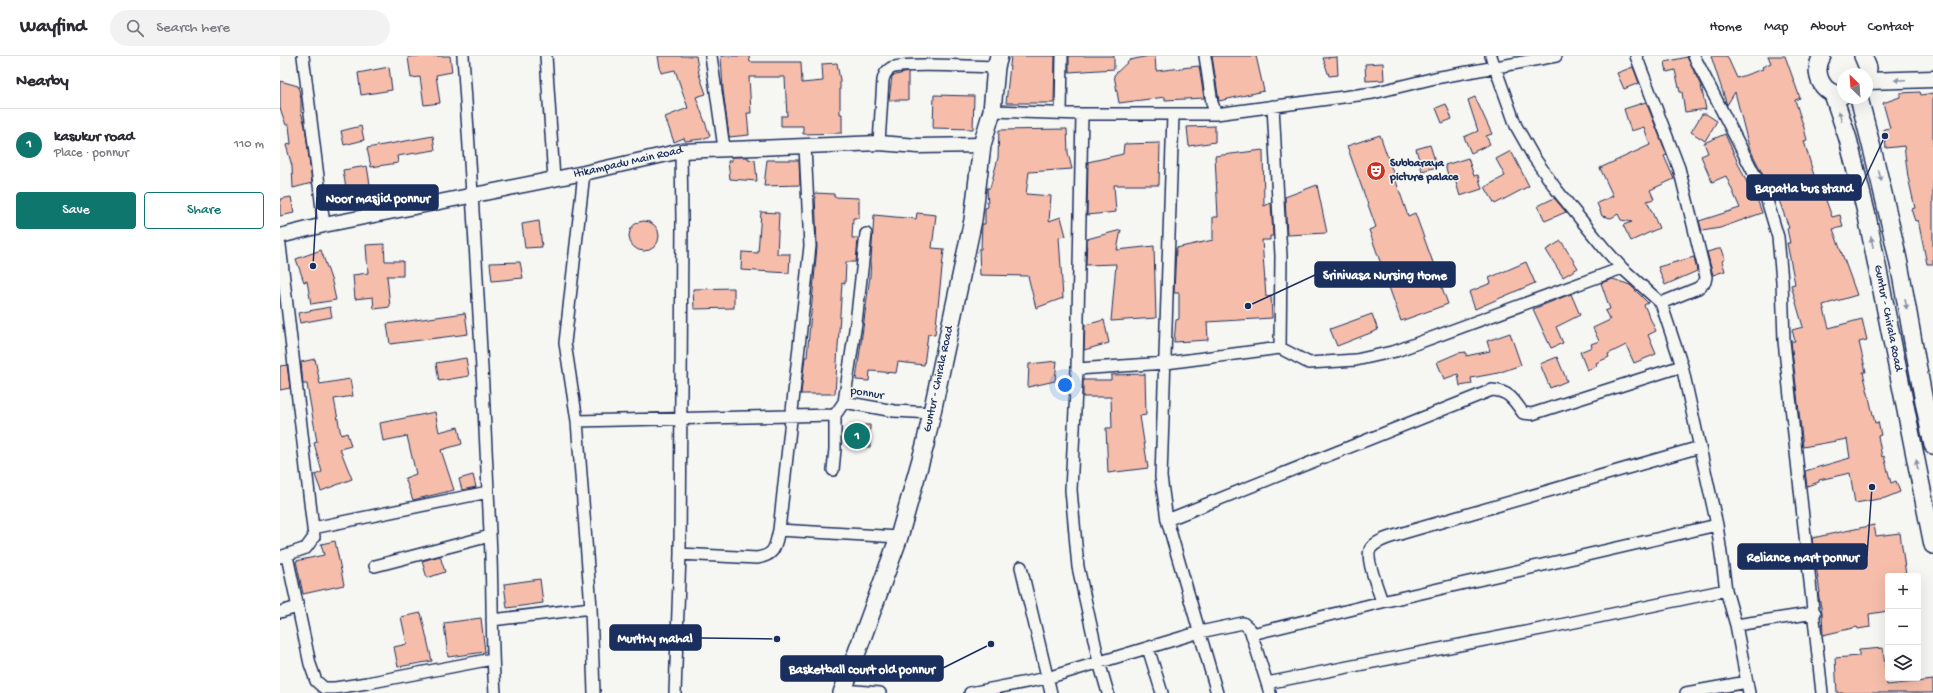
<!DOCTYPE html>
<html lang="en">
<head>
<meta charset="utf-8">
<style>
  body { margin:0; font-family:"Gochi Hand",sans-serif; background:#f2f2f3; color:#2b2b33 }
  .controls { position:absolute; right:12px; bottom:12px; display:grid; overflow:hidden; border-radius:4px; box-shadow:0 4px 16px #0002 }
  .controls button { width:36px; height:36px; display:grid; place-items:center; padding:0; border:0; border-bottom:1px solid #e1e1e2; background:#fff; color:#2b2b33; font:20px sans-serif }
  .compass { position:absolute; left:1557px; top:12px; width:36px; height:36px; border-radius:50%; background:#fff; box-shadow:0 4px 16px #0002; rotate:335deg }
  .you { position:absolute; left:785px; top:329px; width:14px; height:14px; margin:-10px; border:3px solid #fff; border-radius:50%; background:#1a73e8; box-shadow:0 0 0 6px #1a73e833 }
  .badge { display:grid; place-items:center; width:26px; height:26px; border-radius:50%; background:#0f766e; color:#fff; font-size:13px; font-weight:700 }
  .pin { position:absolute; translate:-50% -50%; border:2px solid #fff; box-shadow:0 1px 4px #0006 }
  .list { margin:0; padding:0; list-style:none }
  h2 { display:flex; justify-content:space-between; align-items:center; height:52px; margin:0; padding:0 16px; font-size:17px }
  h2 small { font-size:13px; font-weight:400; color:#7c7c81 }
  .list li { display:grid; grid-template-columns:26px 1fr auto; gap:12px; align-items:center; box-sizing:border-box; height:72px; padding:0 16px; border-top:1px solid #e1e1e2 }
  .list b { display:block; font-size:15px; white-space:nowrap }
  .list p { margin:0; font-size:13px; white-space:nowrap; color:#7c7c81 }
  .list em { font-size:13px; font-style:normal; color:#7c7c81 }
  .actions { display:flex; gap:8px; padding:12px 16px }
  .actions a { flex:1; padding:9px 0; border:1px solid #0f766e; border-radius:4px; text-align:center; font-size:14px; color:#0f766e }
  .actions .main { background:#0f766e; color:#fff }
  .icon { flex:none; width:22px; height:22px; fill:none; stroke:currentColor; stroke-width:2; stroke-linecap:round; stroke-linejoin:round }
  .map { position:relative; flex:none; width:1653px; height:637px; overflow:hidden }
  header { display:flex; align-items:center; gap:24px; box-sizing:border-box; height:56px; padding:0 20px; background:#fff; border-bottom:1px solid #e1e1e2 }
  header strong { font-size:19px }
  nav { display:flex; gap:22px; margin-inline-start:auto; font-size:14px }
  .search { width:280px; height:36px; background:#f2f2f3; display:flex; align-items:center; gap:10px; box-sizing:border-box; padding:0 14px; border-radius:22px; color:#7c7c81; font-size:15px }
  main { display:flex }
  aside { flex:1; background:#fff }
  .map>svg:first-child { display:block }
</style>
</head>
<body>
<header>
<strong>Wayfind</strong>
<div class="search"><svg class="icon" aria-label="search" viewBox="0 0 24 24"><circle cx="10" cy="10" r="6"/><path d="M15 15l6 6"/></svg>Search here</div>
<nav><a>Home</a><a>Map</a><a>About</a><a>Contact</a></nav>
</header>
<main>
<aside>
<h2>Nearby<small></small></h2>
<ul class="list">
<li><span class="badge">1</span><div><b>kasukur road</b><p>Place · ponnur</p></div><em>110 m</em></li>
</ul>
<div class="actions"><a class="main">Save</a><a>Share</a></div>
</aside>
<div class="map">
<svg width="1653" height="637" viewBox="0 0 1653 637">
  <rect width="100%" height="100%" fill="#f6f6f2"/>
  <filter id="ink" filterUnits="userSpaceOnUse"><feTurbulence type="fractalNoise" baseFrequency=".025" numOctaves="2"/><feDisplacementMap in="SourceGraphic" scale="8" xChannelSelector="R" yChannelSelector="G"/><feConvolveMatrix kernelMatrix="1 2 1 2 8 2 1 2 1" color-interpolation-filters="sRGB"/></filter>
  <g filter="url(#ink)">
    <!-- building -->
    <path fill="#f6beaa" stroke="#1b2f5e" d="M 139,0 L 170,0 L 172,16 L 156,19 L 160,47 L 144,49 L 140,21 L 131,22 L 128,1 Z
      M 378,0 L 416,0 L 419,18 L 426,38 L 416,41 L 430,80 L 422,83 L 405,85 L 404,82 L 394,86 L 385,61 L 408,52 L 395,14 L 381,17 Z
      M 441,0 L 469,0 L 470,6 L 521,6 L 522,27 L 543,25 L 542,8 L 557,7 L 560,24 L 560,58 L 562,58 L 562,77 L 523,78 L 523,70 L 501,70 L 501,60 L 507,60 L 505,21 L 469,21 L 471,57 L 467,57 L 469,79 L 449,81 L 443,34 Z
      M 731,0 L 775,0 L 774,47 L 726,47 Z
      M 789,0 L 834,0 L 834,13 L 789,16 Z
      M 869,0 L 875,0 L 876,15 L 919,10 L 924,42 L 885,44 L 885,41 L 839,47 L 834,19 L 850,4 Z
      M 932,0 L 976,0 L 984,35 L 939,45 Z
      M 1431,0 L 1447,0 L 1457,22 L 1483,13 L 1482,11 L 1491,7 L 1488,0 L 1505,0 L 1520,42 L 1515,44 L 1524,72 L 1527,84 L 1524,85 L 1535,123 L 1538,122 L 1552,161 L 1560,159 L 1563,171 L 1553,173 L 1577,239 L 1543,249 L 1549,272 L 1582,263 L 1587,284 L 1579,286 L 1586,316 L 1583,316 L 1595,367 L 1598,366 L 1601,379 L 1598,380 L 1602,401 L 1604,400 L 1611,427 L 1616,425 L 1620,436 L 1605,442 L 1575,447 L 1570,417 L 1539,424 L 1539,426 L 1527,430 L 1525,415 L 1570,402 L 1567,383 L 1523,391 L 1511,285 L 1515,285 L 1512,274 L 1523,271 L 1511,229 L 1515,228 L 1507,187 L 1510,187 L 1507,173 L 1509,172 L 1495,133 L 1491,135 L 1469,91 L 1455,36 L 1447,49 Z
      M 1057,1 L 1058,19 L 1049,20 L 1043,2 Z
      M 1407,1 L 1421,30 L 1426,53 L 1405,56 L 1402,36 L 1400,36 L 1395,14 L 1387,16 L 1385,6 Z
      M 1103,7 L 1104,24 L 1086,25 L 1085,8 Z
      M 109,11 L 112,34 L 81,39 L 78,17 Z
      M 1353,11 L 1359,27 L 1344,33 L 1337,17 Z
      M 628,16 L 628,44 L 609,44 L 612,20 Z
      M 0,25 L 18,30 L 21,43 L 21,56 L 25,70 L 32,127 L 13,132 L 12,110 L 6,89 L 11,88 L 9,69 L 6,69 L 0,52 Z
      M 1640,36 L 1641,39 L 1653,37 L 1653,208 L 1647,208 L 1638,164 L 1635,165 L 1631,153 L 1635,152 L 1628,121 L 1624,90 L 1606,92 L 1604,73 L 1610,72 L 1603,47 L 1620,41 L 1620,37 Z
      M 654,39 L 694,40 L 693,73 L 653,72 Z
      M 1195,41 L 1212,78 L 1206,80 L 1210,88 L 1191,97 L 1184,81 L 1198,75 L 1188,44 Z
      M 1366,46 L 1387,99 L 1384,100 L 1394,123 L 1370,134 L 1374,143 L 1367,145 L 1379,172 L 1351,185 L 1343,169 L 1352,166 L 1341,164 L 1338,158 L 1331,162 L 1322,160 L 1317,147 L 1333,140 L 1320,112 L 1370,89 L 1364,71 L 1351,75 L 1344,53 Z
      M 1166,48 L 1172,63 L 1162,67 L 1156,52 Z
      M 1422,58 L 1426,58 L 1437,65 L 1425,85 L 1411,76 Z
      M 81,70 L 84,84 L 64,89 L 61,75 Z
      M 935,70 L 935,86 L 909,90 L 907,71 Z
      M 787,73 L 788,97 L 792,113 L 749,116 L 746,138 L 771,140 L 769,165 L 781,161 L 786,180 L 779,181 L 783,242 L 756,252 L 748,220 L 700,219 L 699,193 L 701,193 L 702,168 L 705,168 L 705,152 L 708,151 L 707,132 L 710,132 L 718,102 L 719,74 Z
      M 1445,78 L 1472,138 L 1475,137 L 1482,157 L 1440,172 L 1422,175 L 1419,165 L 1460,152 L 1446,120 L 1432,126 L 1421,100 L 1428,97 L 1424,87 Z
      M 1100,79 L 1128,160 L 1135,157 L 1168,248 L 1121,265 L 1089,174 L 1096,171 L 1067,90 Z
      M 153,80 L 155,94 L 117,100 L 118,107 L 91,111 L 87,92 Z
      M 880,87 L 879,129 L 834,129 L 836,156 L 807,159 L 808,106 L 843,98 L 844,88 Z
      M 1150,89 L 1157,111 L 1142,115 L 1136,93 Z
      M 983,94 L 984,150 L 991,147 L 993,180 L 990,180 L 990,184 L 982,184 L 986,241 L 991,240 L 992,262 L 927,266 L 928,284 L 894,286 L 896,264 L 899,263 L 899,237 L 894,237 L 896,192 L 933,184 L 933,161 L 938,161 L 935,100 Z
      M 1231,95 L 1249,130 L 1215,148 L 1205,131 L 1225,120 L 1216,103 Z
      M 452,101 L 468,101 L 468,103 L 475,104 L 477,125 L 450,123 L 448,105 L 452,105 Z
      M 1188,102 L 1194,120 L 1198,119 L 1202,133 L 1180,140 L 1174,120 L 1169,122 L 1165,109 Z
      M 487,104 L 519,104 L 520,129 L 484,130 Z
      M 87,110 L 93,147 L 69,151 L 63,114 Z
      M 1037,129 L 1047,177 L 1007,179 L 1005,141 Z
      M 535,137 L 554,138 L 554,141 L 579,142 L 579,162 L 573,162 L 572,182 L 578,182 L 576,206 L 566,206 L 565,228 L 562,227 L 555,338 L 521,338 L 525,301 L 527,301 L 537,191 Z
      M 11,141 L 14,157 L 0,160 L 0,143 Z
      M 1274,142 L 1286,156 L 1265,165 L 1258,150 Z
      M 481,156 L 499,157 L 497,198 L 510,198 L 509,217 L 461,214 L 462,196 L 478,197 Z
      M 637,157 L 656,159 L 652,192 L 664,193 L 655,279 L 648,278 L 644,309 L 618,306 L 616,317 L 590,315 L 589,325 L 576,324 L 590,220 L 594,159 L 636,163 Z
      M349 180a15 15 0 1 1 30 0a15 15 0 1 1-30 0Z
      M 259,165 L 262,191 L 245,192 L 242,168 Z
      M 841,174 L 837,194 L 874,190 L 876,262 L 831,265 L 836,208 L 806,209 L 807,183 Z
      M 1281,185 L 1298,212 L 1283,221 L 1266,194 Z
      M 104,188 L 105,205 L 123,205 L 123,220 L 107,220 L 110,251 L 94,253 L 93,241 L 75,243 L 73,219 L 88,217 L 86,189 Z
      M 1438,193 L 1442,193 L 1445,203 L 1442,205 L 1445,215 L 1433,219 L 1427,196 Z
      M 41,194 L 52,226 L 56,244 L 31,248 L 27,225 L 24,226 L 16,203 Z
      M 1414,201 L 1417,215 L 1385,229 L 1378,211 Z
      M 240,206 L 243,222 L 212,225 L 210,207 Z
      M 1246,206 L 1255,227 L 1195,253 L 1189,236 L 1211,227 L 1209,222 Z
      M 1333,223 L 1350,229 L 1368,247 L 1364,249 L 1376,275 L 1368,279 L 1376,298 L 1354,307 L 1346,289 L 1328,298 L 1329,301 L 1316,307 L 1317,310 L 1307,314 L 1300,296 L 1312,291 L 1311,288 L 1319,285 L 1313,272 L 1330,264 L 1325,255 L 1330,253 L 1321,227 Z
      M 454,232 L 454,252 L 414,253 L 413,233 Z
      M 1291,238 L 1300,259 L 1276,271 L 1283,287 L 1271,292 L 1253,253 Z
      M 50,251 L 52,261 L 20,267 L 18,257 Z
      M 185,257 L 188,278 L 110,288 L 107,268 Z
      M 1092,258 L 1098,274 L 1057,290 L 1050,273 Z
      M 824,264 L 829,287 L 804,294 L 805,269 Z
      M 1230,277 L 1241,309 L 1218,317 L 1191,322 L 1192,328 L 1180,330 L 1178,318 L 1164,323 L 1157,306 L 1178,297 L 1186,296 L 1186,300 L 1210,295 L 1207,285 Z
      M 1277,301 L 1287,325 L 1270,332 L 1260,308 Z
      M 186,302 L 189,320 L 159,325 L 156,307 Z
      M 35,303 L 40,328 L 70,323 L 73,340 L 54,343 L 61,379 L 67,377 L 71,390 L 60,393 L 72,423 L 41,435 L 35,419 L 42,416 L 34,387 L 37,386 L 27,328 L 23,328 L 21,306 Z
      M 777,305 L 775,325 L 748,331 L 749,308 Z
      M 7,309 L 10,332 L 0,334 L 0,310 Z
      M 865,318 L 866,359 L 860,360 L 868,412 L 828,417 L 826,372 L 832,372 L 831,341 L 803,341 L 803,324 L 831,324 L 831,319 Z
      M 155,356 L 159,376 L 178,371 L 182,388 L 161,394 L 174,434 L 133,444 L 125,422 L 136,418 L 127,380 L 103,385 L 100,367 Z
      M 571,369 L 590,369 L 590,391 L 568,391 Z
      M 193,419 L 196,431 L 182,434 L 179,423 Z
      M 1594,469 L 1596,480 L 1620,477 L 1626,519 L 1608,520 L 1608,555 L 1589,558 L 1590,571 L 1578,573 L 1577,571 L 1543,579 L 1542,556 L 1538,537 L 1540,537 L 1532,482 Z
      M 55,485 L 64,529 L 23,538 L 16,505 L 44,499 L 41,488 Z
      M 160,500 L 165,516 L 147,522 L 142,505 Z
      M 260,523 L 263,547 L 227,552 L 224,528 Z
      M 141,557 L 152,605 L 118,611 L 114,591 L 127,588 L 121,561 Z
      M 201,562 L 205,596 L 168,601 L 164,567 Z
      M 1603,592 L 1607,629 L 1653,624 L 1653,637 L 1557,637 L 1555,602 L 1579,600 L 1579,594 Z"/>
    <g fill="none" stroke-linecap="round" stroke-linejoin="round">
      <defs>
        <path id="minor" d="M 23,0 L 44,169
          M 183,0 C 194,159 203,318 210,477 C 213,530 211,584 215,637
          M 266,0 L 274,123
          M 431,0 L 444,92
          M 925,0 L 932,47 L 936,58
          M 1211,0 L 1236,70 L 1253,100 L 1276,133 L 1324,192 L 1342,212 L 1381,247 L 1402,310 L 1437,469 L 1446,534 L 1456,569 L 1469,637
          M 1356,0 L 1399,112 L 1426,221 L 1425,226 L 1418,232 L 1381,247
          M 1414,0 L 1486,141 L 1498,181 L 1502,225 L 1504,285 L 1542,637
          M 993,50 L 1001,200 L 1000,292
          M 712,55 L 802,58 L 936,58 L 1093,37 L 1155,22 L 1276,0
          M 781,57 L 782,0
          M 802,58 L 797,313 L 791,434 L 798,511 L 819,606 L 828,637
          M 893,59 L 881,421 L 887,464 L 937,637
          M 599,87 L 603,24 C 604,19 606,15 611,12 C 625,6 697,11 716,11
          M 304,117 L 285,287 L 297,365 L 311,552 L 314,637
          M 0,189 L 34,481 L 26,492 L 0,501
          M 797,313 L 886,307 L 1000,292 L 1029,307 L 1076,304 L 1116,295 L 1342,212
          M 564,346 L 576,267 L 586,178
          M 297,365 L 555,359
          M 553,414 L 555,393 L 555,359 L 564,346 L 614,355 L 653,357
          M 887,464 L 1212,334 C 1229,335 1234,344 1243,357 L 1252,358 L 1402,310
          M 33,472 L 208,436
          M 499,474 L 619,481
          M 400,498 L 477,502 C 496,499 495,490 499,474 L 530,190 L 525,91
          M 7,500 L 30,608 L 36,625 L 44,632 L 55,632 L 87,627 L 212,603
          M 95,510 L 210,480
          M 741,511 L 771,637
          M 1102,546 C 1099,535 1084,500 1091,492 C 1098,483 1113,481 1123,477 L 1420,391
          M 0,556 L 18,551
          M 212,564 L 311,552
          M 1456,569 L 1535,557
          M 972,578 L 1102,546 L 1437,469
          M 868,592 L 882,637
          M 987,627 L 1271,571 L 1446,534
          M 564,634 L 600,637
          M 395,637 L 400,498 L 402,164 L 401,95
          M 690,637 L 767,622 L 920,576 L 963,567 L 970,573 L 990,637
          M 1406,637 L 1467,626"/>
        <g id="tertiary">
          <path id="s1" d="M 0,180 L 44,169 L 304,117 L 401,95 L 599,87 L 638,90 L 702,89"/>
        </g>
        <path id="secondary" d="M 1587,25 L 1653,23"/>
        <g id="primary">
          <path d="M 1542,0 C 1532,17 1542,39 1563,39"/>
          <path d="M 1583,0 L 1588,12 L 1587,19"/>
          <path id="s2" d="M 1553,38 L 1568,83 L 1587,160 L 1653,489"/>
          <path d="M 1579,42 C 1594,99 1608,155 1620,213 C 1631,272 1640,330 1653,389"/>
          <path id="s3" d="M 562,637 L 619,481 L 645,389 L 693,164 L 702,89 L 712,55 L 716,11 L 719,0"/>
        </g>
      </defs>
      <!-- minor casing -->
      <use href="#minor" stroke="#1b2f5e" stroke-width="14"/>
      <!-- tertiary casing -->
      <use href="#tertiary" stroke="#1b2f5e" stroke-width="17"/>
      <!-- secondary casing -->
      <use href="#secondary" stroke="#1b2f5e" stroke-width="19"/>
      <!-- primary casing -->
      <use href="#primary" stroke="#1b2f5e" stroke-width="20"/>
      <!-- minor -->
      <use href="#minor" stroke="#f6f6f2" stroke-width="11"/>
      <!-- tertiary -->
      <use href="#tertiary" stroke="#f6f6f2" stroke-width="14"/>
      <!-- secondary -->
      <use href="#secondary" stroke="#f6f6f2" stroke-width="16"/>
      <!-- primary -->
      <use href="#primary" stroke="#f6f6f2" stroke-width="17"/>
    </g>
    <!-- one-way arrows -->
    <defs><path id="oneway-solid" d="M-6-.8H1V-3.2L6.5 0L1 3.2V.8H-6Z"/></defs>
    <g fill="#8892a8">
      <use href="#oneway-solid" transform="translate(1620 24) rotate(178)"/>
      <use href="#oneway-solid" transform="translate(1560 60) rotate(-107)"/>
      <use href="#oneway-solid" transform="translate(1600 120) rotate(77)"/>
      <use href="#oneway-solid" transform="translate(1592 186) rotate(-101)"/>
      <use href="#oneway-solid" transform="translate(1626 248) rotate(80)"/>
      <use href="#oneway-solid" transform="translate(1637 409) rotate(-101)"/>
    </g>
  </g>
  <!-- icons -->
  <defs>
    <symbol id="theatre-disc" viewBox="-11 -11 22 22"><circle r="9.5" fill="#c8321e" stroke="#f6f6f2"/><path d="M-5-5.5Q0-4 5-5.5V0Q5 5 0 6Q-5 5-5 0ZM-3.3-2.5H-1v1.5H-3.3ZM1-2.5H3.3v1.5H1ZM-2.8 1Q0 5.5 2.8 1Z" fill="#fff"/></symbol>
  </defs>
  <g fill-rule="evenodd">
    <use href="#theatre-disc" x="1085" y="104" width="22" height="22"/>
  </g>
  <g text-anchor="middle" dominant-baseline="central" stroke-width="3" stroke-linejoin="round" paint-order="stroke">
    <!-- street labels -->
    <g font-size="12" fill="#1b2f5e" stroke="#f6f6f2">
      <text stroke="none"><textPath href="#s1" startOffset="356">Itikampadu Main Road</textPath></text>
      <text stroke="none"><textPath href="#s2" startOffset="231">Guntur - Chirala Road</textPath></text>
      <text stroke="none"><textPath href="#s3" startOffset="329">Guntur - Chirala Road</textPath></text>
      <text transform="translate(587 338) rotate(9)">ponnur</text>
    </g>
    <!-- poi labels -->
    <g font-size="12" font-weight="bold" fill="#1b2f5e" stroke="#f6f6f2" text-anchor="start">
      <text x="1110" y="108">Subbaraya<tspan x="1110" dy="14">picture palace</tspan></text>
    </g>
  </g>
  <!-- callouts -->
  <path fill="none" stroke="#1b2f5e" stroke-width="1.5" d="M1605 80L1581 131M33 210L37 141M968 250L1035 219M1592 431L1587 500M497 583L421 582M711 588L663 612"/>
  <g fill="#1b2f5e" stroke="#f6f6f2" stroke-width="1.5">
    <circle cx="1605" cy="80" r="4"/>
    <circle cx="33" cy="210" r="4"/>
    <circle cx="968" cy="250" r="4"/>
    <circle cx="1592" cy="431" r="4"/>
    <circle cx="497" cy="583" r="4"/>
    <circle cx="711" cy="588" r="4"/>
  </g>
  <g fill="#1b2f5e" stroke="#1b2f5e" stroke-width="1.5">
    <rect x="1467" y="119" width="114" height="25" rx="4"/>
    <rect x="37" y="129" width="121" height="25" rx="4"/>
    <rect x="1035" y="206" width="140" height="25" rx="4"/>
    <rect x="1458" y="488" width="129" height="25" rx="4"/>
    <rect x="330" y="569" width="91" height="25" rx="4"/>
    <rect x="501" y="600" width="162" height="25" rx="4"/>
  </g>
  <g font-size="13" text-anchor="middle" font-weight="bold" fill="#fff">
    <text x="1524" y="136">Bapatla bus stand</text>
    <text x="98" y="146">Noor masjid ponnur</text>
    <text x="1105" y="223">Srinivasa Nursing Home</text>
    <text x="1523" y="505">Reliance mart ponnur</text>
    <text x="375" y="586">Murthy mahal</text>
    <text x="582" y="617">Basketball court old ponnur</text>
  </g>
</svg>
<div class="controls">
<button>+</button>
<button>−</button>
<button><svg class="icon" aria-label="layers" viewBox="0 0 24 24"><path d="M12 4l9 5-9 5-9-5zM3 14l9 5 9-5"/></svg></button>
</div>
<svg class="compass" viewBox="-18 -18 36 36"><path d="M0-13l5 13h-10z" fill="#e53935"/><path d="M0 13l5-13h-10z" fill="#7c7c81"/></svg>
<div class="you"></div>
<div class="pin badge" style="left:577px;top:380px">1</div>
</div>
</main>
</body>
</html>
